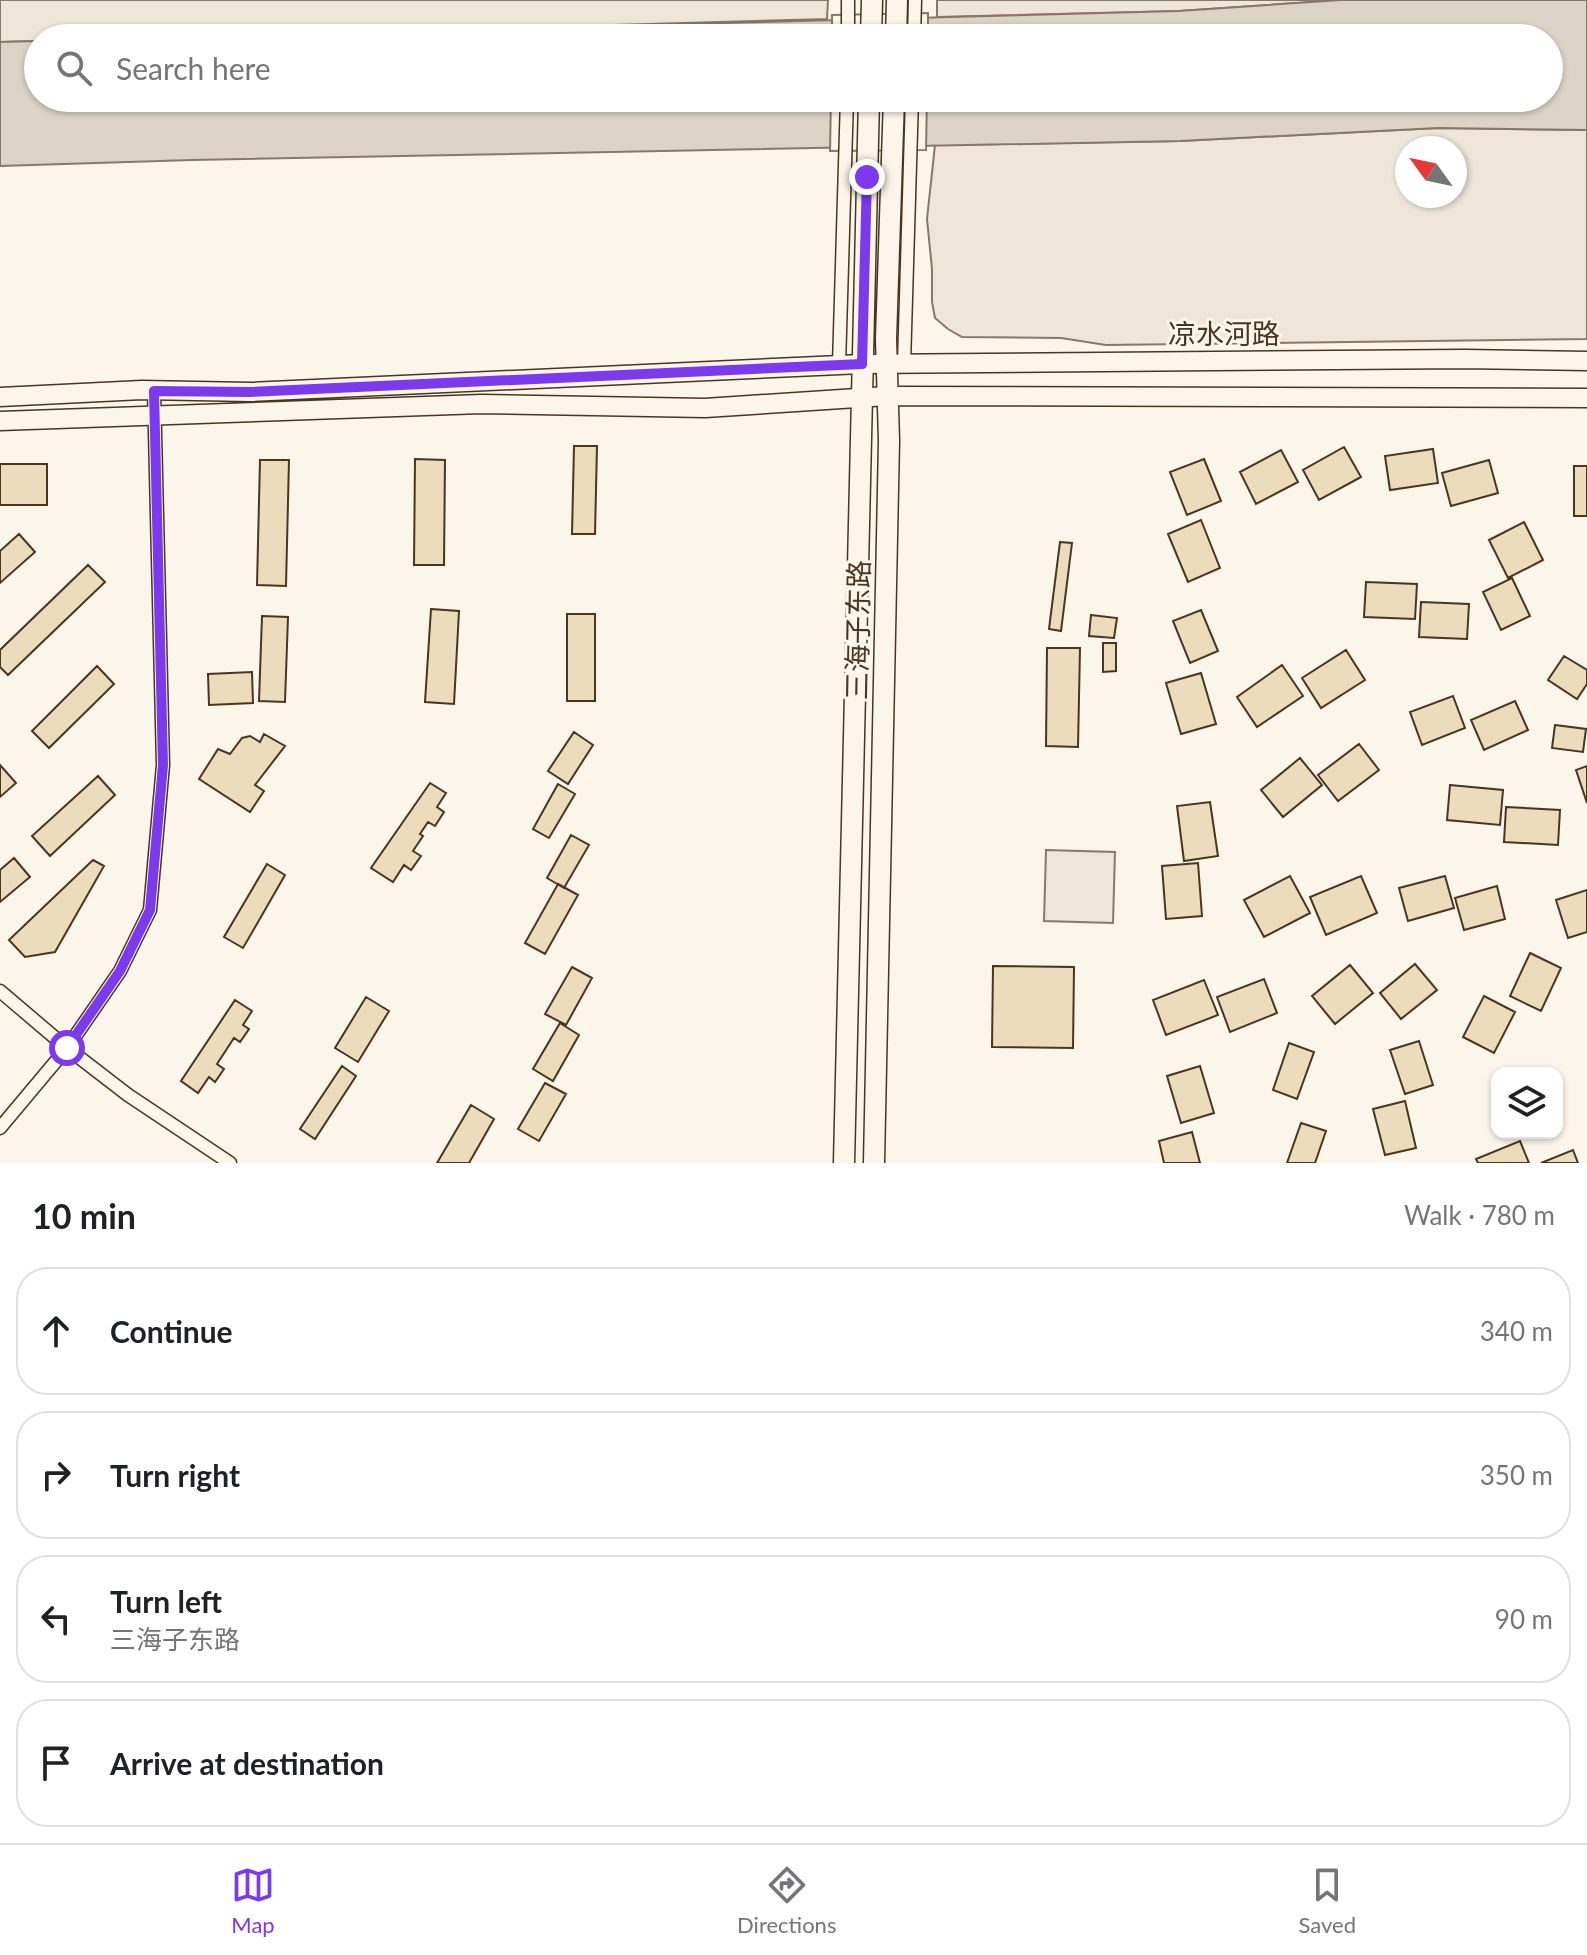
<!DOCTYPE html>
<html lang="en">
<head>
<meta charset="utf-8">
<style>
  body { margin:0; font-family:Lato,"Noto Sans SC",sans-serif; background:#f2f2f2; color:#202124 }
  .controls { position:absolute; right:24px; bottom:24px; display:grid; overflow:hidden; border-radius:16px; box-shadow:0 2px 6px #0004 }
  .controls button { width:72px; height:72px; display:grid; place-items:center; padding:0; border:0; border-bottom:2px solid #e0e0e0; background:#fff; color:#202124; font:40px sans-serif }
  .compass { position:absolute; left:1395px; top:136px; width:72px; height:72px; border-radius:50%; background:#fff; box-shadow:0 2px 6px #0004; rotate:303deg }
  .stop { position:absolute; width:24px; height:24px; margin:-18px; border:6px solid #7c3aed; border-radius:50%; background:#fff }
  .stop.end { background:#7c3aed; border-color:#fff; box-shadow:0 2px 8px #0008 }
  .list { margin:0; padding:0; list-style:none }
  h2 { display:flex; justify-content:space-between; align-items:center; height:104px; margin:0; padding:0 32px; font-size:34px }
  h2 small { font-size:26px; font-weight:400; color:#757577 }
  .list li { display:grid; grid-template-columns:52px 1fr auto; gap:24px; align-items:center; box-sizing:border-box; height:128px; margin:0 16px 16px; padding:0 16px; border:2px solid #e0e0e0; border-radius:32px }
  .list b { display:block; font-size:30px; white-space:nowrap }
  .list p { margin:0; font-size:26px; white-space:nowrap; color:#757577 }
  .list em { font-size:26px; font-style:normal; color:#757577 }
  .icon { flex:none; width:44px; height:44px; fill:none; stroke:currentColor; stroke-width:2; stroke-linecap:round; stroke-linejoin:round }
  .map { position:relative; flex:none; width:1587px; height:1163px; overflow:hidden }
  .search { position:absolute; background:#fff; box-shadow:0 2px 6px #0004; left:24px; right:24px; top:24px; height:88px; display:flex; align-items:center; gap:20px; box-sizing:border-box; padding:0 28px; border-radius:44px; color:#757577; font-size:30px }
  .sheet { height:680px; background:#fff }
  nav { display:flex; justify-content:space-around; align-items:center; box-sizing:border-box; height:112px; border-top:2px solid #e0e0e0; background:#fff; font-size:22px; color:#757577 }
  nav a { display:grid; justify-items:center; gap:4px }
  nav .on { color:#7c3aed }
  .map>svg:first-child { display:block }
</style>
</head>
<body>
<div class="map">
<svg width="1587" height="1163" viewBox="0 0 1587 1163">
  <rect width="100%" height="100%" fill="#fbf6e9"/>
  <!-- green -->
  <path fill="#ede6d9" stroke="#887966" stroke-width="2" fill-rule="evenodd" d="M 0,0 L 828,0 L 827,19 L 149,38 L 38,38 L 38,41 L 0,42 Z
    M 937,0 L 1341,0 L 1179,11 L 937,17 Z
    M 1438,128 L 1587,130 L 1587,339 L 1106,345 L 1061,338 L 962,337 L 948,329 L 935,318 L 932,302 L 932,269 L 927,219 L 935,145 L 1180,141 ZM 1407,148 L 1455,148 L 1455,196 L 1407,196 Z
    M 1046,850 L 1115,852 L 1113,923 L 1044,921 Z"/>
  <!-- water -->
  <path fill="#dcd4c6" stroke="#887966" stroke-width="2" d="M 1341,0 L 1587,0 L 1587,130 L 1438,128 L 1180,141 L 192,160 L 0,166 L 0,42 L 38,41 L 38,98 L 1549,98 L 1549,38 L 149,38 L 1179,11 Z"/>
  <!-- pier -->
  <path fill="#fbf6e9" stroke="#887966" stroke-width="2" d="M 928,13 L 928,38 L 832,38 L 832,15 Z
    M 831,98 L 927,98 L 926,150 L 830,151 Z"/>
  <!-- building -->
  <path fill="#ecdcbc" stroke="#4a3520" stroke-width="2" d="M 574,446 L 597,446 L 595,534 L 572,534 Z
    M 1344,447 L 1361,477 L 1319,500 L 1303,470 Z
    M 1433,449 L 1438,483 L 1390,490 L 1385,456 Z
    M 1281,450 L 1298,482 L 1256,504 L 1240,472 Z
    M 415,459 L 445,460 L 444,565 L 414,565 Z
    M 1204,459 L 1221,501 L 1187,515 L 1170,472 Z
    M 260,460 L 289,460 L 286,586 L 257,585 Z
    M 1489,460 L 1498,493 L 1451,506 L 1442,473 Z
    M 0,464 L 47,464 L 47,505 L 0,505 Z
    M 1574,466 L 1587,466 L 1587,516 L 1574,516 Z
    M 1201,520 L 1220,568 L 1188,582 L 1168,534 Z
    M 1524,522 L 1543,560 L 1508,578 L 1489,540 Z
    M 19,534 L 35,552 L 0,583 L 0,551 Z
    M 1060,542 L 1072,543 L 1061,631 L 1049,629 Z
    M 88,565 L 105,582 L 8,675 L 0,667 L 0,650 Z
    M 1512,578 L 1530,616 L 1501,630 L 1483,592 Z
    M 1366,582 L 1417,584 L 1415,619 L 1364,617 Z
    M 1421,602 L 1469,604 L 1467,639 L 1419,637 Z
    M 431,609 L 459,611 L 454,704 L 425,702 Z
    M 1201,610 L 1218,651 L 1190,663 L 1173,621 Z
    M 567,614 L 595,614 L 595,701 L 567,701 Z
    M 1091,615 L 1117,618 L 1114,638 L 1089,636 Z
    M 262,616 L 288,617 L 285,702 L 259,701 Z
    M 1103,643 L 1116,643 L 1116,671 L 1103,672 Z
    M 1047,648 L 1080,648 L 1078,747 L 1046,746 Z
    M 1346,650 L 1365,680 L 1321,708 L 1302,678 Z
    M 1564,656 L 1587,670 L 1587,684 L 1577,699 L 1548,680 Z
    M 1282,665 L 1303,696 L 1257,727 L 1237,697 Z
    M 97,666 L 114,684 L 49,748 L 32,731 Z
    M 252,672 L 253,703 L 209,705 L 208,674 Z
    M 1201,673 L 1216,724 L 1181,734 L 1166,683 Z
    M 1453,696 L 1465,728 L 1422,745 L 1410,712 Z
    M 1515,701 L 1528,730 L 1484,750 L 1471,720 Z
    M 1555,725 L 1586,729 L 1583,752 L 1552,748 Z
    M 574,732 L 593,745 L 568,784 L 548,771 Z
    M 264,734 L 285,746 L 255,785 L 264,791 L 250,812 L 199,779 L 218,749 L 230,754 L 242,738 L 250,736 L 260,742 Z
    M 1359,744 L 1379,770 L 1338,801 L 1318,775 Z
    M 1300,758 L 1322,785 L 1283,817 L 1261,790 Z
    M 0,765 L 16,783 L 0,797 Z
    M 1587,766 L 1587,803 L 1576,770 Z
    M 98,776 L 115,795 L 50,856 L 32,836 Z
    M 430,783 L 446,793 L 437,807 L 444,812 L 435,826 L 428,822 L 420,834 L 423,836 L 413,851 L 421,856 L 411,870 L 404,865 L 393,882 L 371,868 Z
    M 558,784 L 575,794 L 549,838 L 533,829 Z
    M 1450,785 L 1503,790 L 1500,825 L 1447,820 Z
    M 1210,802 L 1218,856 L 1184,861 L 1177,806 Z
    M 1506,807 L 1560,810 L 1558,845 L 1504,842 Z
    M 571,835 L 589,845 L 564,888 L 547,878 Z
    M 14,858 L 30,877 L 0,902 L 0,870 Z
    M 93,860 L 104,866 L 55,952 L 25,957 L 9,940 Z
    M 1198,863 L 1202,916 L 1166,919 L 1162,866 Z
    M 267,864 L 285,875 L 243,948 L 224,937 Z
    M 1290,876 L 1310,913 L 1264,937 L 1244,900 Z
    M 1361,876 L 1377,913 L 1326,935 L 1310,897 Z
    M 1445,876 L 1454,908 L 1408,921 L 1399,888 Z
    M 558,884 L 578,895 L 545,954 L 525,943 Z
    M 1497,886 L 1505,919 L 1464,930 L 1455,898 Z
    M 1587,890 L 1587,932 L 1568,938 L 1556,900 Z
    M 1530,953 L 1561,968 L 1541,1011 L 1510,996 Z
    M 1415,964 L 1437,990 L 1401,1019 L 1380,993 Z
    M 1350,965 L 1373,993 L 1335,1024 L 1312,996 Z
    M 993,966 L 1074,967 L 1073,1048 L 992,1047 Z
    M 572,967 L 592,978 L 566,1025 L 545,1014 Z
    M 1264,979 L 1277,1013 L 1230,1032 L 1217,997 Z
    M 1204,980 L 1218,1015 L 1166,1035 L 1153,1000 Z
    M 1484,996 L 1515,1012 L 1494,1053 L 1463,1037 Z
    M 366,997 L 389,1011 L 358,1062 L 335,1048 Z
    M 235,1000 L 252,1011 L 243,1025 L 249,1029 L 240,1042 L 234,1038 L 217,1064 L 224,1069 L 215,1082 L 209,1077 L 198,1093 L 181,1081 Z
    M 560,1023 L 579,1035 L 553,1081 L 533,1069 Z
    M 1419,1041 L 1433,1085 L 1405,1094 L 1390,1050 Z
    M 1289,1043 L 1314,1052 L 1297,1099 L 1273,1090 Z
    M 342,1066 L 356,1076 L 315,1139 L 300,1129 Z
    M 1200,1066 L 1214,1113 L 1181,1123 L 1167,1076 Z
    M 545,1083 L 566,1094 L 539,1141 L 518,1129 Z
    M 1405,1101 L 1416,1148 L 1385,1155 L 1373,1109 Z
    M 471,1105 L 494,1119 L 469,1163 L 437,1163 Z
    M 1301,1123 L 1326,1131 L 1315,1163 L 1287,1163 Z
    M 1192,1132 L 1200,1163 L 1164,1163 L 1159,1141 Z
    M 1520,1141 L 1529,1163 L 1478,1163 L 1476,1159 Z
    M 1573,1150 L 1578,1163 L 1541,1163 Z"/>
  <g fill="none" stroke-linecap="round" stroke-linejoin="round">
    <defs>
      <path id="street" d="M 848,38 L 848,0
        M 914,38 L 915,0
        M 904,364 L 912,98
        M 839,365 L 847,98
        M 0,991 L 67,1048 L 128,1095 L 230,1163
        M 0,1128 L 67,1048 L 120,971 L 150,910 L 163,765 L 154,391"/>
      <path id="secondary" d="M 0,397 L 142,390 L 250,392 L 862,364 L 1465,359 L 1587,361
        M 0,421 L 482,404 L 705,408 L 887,396 L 1587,398"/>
      <path id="primary" d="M 871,38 L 872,0
        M 896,38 L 897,0
        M 844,1163 L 869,98
        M 874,1163 L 889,441 L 886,339 L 894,98"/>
    </defs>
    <!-- street casing -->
    <use href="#street" stroke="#4a3520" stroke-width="15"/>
    <!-- secondary casing -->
    <use href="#secondary" stroke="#4a3520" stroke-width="21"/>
    <!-- primary casing -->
    <use href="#primary" stroke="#4a3520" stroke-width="23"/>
    <!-- street -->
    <use href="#street" stroke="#fbf6e9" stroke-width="12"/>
    <!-- secondary -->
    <use href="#secondary" stroke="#fbf6e9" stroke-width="18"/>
    <!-- primary -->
    <use href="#primary" stroke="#fbf6e9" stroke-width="20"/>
  </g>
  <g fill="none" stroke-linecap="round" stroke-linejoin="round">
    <!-- route -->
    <path stroke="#7c3aed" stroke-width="10" d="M 67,1048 L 120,971 L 150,910 L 163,765 L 154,391 L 250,392 L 862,364 L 867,177"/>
  </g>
  <g text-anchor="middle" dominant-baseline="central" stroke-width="6" stroke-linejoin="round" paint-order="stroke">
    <!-- street labels -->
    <g font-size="28" fill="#4a3520" stroke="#fbf6e9">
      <text x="1224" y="333">凉水河路</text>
      <text transform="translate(857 630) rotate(-89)">三海子东路</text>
    </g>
  </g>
</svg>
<div class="controls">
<button><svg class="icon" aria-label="layers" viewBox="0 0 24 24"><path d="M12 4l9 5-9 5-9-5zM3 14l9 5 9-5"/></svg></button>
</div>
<svg class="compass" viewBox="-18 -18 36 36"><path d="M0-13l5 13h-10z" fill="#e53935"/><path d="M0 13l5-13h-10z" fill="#757577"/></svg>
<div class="stop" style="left:67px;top:1048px"></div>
<div class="stop end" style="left:867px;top:177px"></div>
<div class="search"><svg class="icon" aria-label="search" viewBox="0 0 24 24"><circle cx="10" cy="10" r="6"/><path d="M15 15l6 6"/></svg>Search here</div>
</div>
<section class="sheet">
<h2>10 min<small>Walk · 780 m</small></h2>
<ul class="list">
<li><svg class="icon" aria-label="ahead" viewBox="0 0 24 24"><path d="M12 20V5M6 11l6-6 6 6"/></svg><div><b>Continue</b></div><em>340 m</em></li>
<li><svg class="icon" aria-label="right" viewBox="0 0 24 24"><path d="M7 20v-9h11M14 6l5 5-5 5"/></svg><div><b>Turn right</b></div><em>350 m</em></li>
<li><svg class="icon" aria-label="left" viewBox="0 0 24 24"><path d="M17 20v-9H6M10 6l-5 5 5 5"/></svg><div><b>Turn left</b><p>三海子东路</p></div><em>90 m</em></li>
<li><svg class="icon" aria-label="arrive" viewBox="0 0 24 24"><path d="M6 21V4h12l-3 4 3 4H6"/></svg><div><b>Arrive at destination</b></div></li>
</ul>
</section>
<nav>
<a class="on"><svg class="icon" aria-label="map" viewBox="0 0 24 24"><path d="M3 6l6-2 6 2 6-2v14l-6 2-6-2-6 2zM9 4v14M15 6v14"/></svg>Map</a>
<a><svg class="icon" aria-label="directions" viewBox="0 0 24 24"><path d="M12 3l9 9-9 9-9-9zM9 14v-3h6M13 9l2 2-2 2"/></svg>Directions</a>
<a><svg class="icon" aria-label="saved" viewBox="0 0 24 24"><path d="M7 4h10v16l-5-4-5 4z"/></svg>Saved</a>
</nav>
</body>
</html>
